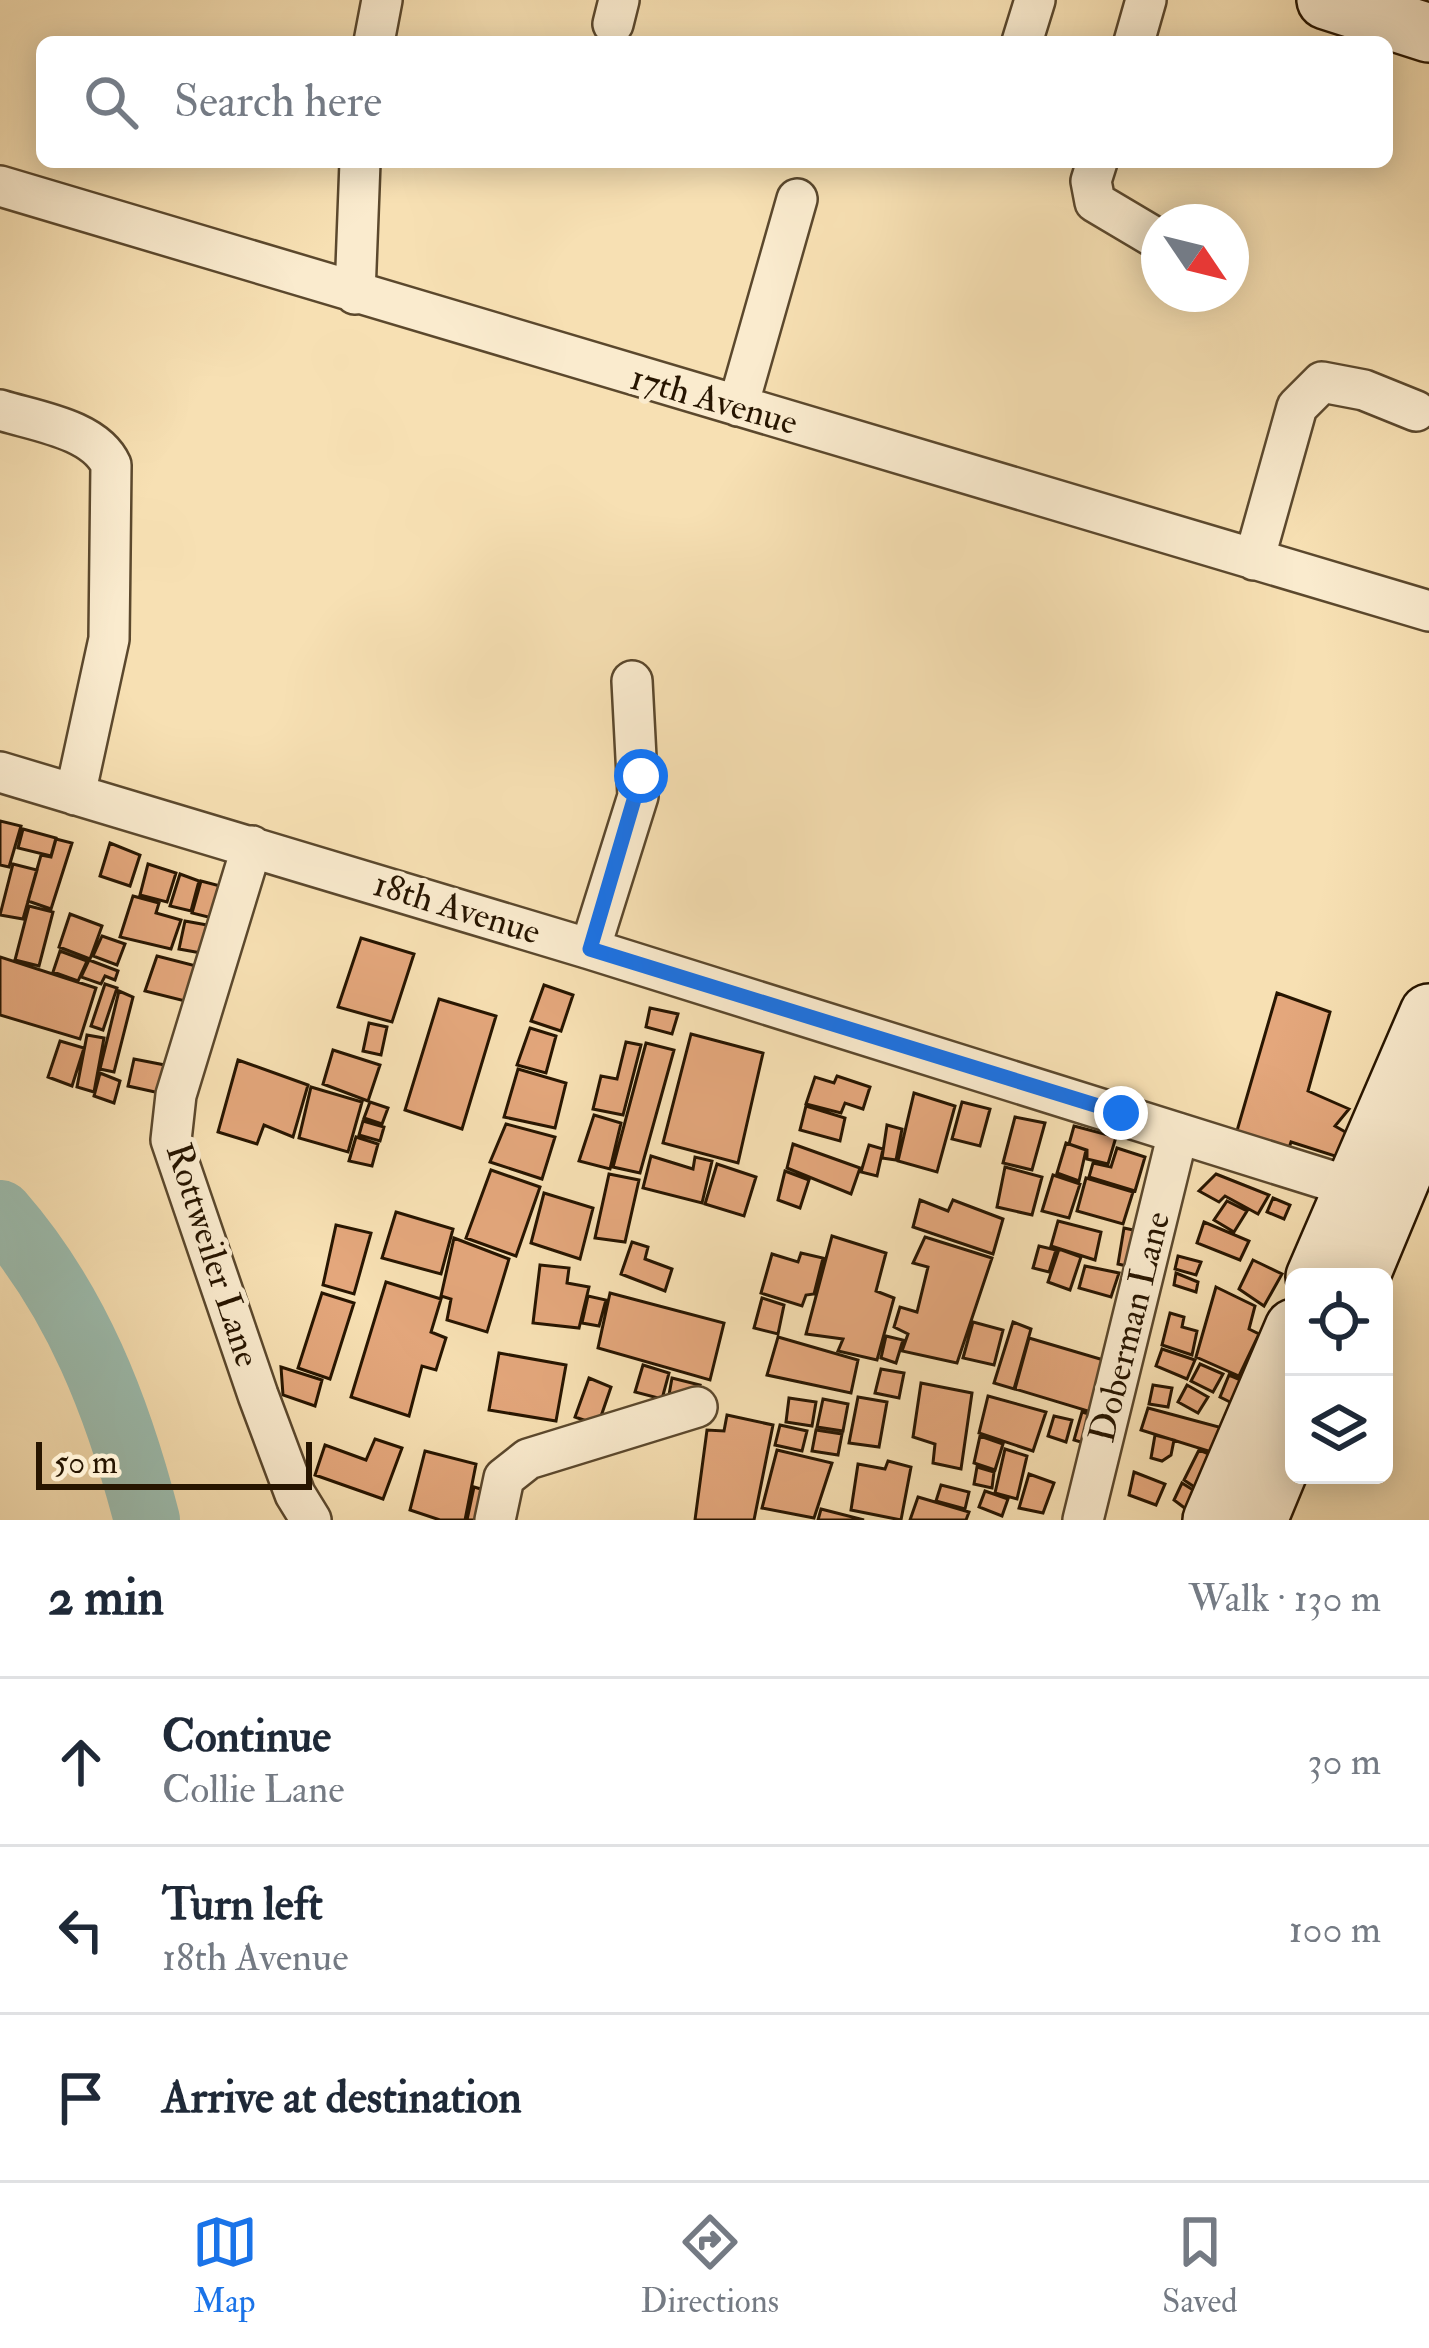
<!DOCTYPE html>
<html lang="en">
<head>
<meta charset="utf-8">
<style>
  body { margin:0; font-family:"IM FELL Double Pica",serif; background:#f2f2f3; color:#1f2937 }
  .controls { position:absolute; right:36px; bottom:36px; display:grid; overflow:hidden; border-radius:18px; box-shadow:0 6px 30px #0003 }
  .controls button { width:108px; height:108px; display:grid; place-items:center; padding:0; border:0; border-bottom:3px solid #e0e1e3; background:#fff; color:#1f2937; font:60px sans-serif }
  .compass { position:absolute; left:1141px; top:204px; width:108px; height:108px; border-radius:50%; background:#fff; box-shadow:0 6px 30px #0003; rotate:125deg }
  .scale { position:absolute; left:36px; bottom:30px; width:276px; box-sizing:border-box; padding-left:12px; border:6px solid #271500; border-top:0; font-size:33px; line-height:42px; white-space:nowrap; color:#271500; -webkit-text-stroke:9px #faebce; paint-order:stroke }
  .stop { position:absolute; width:36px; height:36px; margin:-27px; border:9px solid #1a73e8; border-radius:50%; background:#fff }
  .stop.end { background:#1a73e8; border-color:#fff; box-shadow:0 3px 12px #0008 }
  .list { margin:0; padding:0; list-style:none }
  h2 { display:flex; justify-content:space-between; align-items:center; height:156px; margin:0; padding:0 48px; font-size:51px }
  h2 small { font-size:39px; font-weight:400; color:#747a83 }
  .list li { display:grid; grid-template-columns:78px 1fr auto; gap:36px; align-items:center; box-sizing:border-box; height:168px; padding:0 48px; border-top:3px solid #e0e1e3 }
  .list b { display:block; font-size:45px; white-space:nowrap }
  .list p { margin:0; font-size:39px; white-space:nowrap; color:#747a83 }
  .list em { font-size:39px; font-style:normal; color:#747a83 }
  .icon { flex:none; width:66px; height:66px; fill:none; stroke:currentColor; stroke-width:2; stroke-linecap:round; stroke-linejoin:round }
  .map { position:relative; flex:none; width:1429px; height:1520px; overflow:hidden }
  .search { position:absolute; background:#fff; box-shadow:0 6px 30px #0003; left:36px; right:36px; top:36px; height:132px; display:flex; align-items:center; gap:30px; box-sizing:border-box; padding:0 42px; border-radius:18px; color:#747a83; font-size:45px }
  .sheet { height:660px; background:#fff }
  nav { display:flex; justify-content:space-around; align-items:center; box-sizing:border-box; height:168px; border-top:3px solid #e0e1e3; background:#fff; font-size:33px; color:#747a83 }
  nav a { display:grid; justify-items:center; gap:6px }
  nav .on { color:#1a73e8 }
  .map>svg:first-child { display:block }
</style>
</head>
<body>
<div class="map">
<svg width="1429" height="1520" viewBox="0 0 1429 1520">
  <rect width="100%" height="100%" fill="#f7e0b3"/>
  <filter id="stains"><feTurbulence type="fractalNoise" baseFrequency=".00167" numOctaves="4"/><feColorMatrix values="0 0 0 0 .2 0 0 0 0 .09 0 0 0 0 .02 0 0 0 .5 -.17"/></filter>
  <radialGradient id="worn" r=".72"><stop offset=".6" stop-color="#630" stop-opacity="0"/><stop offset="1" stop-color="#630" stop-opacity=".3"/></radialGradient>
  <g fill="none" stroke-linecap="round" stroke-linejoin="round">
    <!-- river -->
    <path stroke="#9dbdaf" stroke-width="66" d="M 0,1213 C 77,1301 118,1408 147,1520"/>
  </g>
  <!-- building -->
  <path fill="#e4a77c" stroke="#271500" stroke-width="3" d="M 0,821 L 21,826 L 9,867 L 0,865 Z
    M 23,829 L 56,838 L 51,856 L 18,848 Z
    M 56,839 L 72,843 L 51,909 L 28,901 L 41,855 L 51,857 Z
    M 110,843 L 140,855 L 130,886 L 100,876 Z
    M 13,864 L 37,870 L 23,919 L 0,915 Z
    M 148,864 L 176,873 L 167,902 L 140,895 Z
    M 180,874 L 199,881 L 191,911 L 170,906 Z
    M 201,881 L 228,888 L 220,920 L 192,913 Z
    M 133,896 L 159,903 L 156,913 L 181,920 L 171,949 L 120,937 Z
    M 29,906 L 53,912 L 39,966 L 15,960 Z
    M 70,914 L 102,926 L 90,959 L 59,947 Z
    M 185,921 L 218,927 L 212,955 L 179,949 Z
    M 102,936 L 125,944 L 117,965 L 93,956 Z
    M 361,938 L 414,954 L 392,1022 L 338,1007 Z
    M 60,951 L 87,961 L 78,981 L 53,972 Z
    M 157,956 L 204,968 L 193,1003 L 145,991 Z
    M 0,957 L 96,988 L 80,1039 L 0,1015 Z
    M 89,960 L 118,971 L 115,980 L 105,976 L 101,984 L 81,977 Z
    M 105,984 L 117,988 L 103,1030 L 91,1026 Z
    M 544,985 L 573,995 L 561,1031 L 531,1021 Z
    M 119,991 L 133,997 L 114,1072 L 100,1069 Z
    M 1277,993 L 1330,1012 L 1308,1091 L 1349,1109 L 1335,1126 L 1349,1134 L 1338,1157 L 1291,1142 L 1285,1160 L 1234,1141 Z
    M 439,999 L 496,1016 L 462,1129 L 405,1110 Z
    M 650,1008 L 678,1014 L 672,1034 L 646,1027 Z
    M 369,1023 L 387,1027 L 381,1055 L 363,1051 Z
    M 530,1028 L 556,1036 L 546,1073 L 517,1065 Z
    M 691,1034 L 763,1053 L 738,1163 L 663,1143 Z
    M 87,1035 L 104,1038 L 94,1092 L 77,1087 Z
    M 60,1041 L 84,1048 L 72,1086 L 48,1077 Z
    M 626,1042 L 641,1045 L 623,1115 L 593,1109 L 601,1076 L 617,1079 Z
    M 646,1043 L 674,1050 L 640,1173 L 613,1167 Z
    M 333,1050 L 380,1065 L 368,1101 L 323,1084 Z
    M 134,1059 L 170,1066 L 164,1094 L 128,1086 Z
    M 238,1060 L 308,1085 L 293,1137 L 264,1125 L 257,1144 L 218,1132 Z
    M 518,1069 L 566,1083 L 555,1128 L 504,1117 Z
    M 100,1073 L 120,1081 L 114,1103 L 94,1096 Z
    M 837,1076 L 870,1087 L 863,1109 L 845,1103 L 841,1113 L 806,1104 L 815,1077 L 834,1083 Z
    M 311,1087 L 362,1102 L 348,1152 L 299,1138 Z
    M 914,1093 L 955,1106 L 937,1172 L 898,1161 Z
    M 370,1102 L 388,1108 L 382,1124 L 364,1118 Z
    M 962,1102 L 990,1109 L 980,1146 L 952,1139 Z
    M 806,1106 L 845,1118 L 840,1141 L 800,1130 Z
    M 594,1115 L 621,1123 L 610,1169 L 579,1161 Z
    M 1015,1117 L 1045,1123 L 1032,1170 L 1003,1163 Z
    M 363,1121 L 384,1127 L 380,1141 L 359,1135 Z
    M 506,1124 L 555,1137 L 542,1179 L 490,1162 Z
    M 887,1125 L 902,1129 L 896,1160 L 882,1158 Z
    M 1074,1126 L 1116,1137 L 1108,1164 L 1087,1159 L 1087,1150 L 1069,1144 Z
    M 356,1137 L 378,1144 L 372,1166 L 349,1161 Z
    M 1066,1143 L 1086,1150 L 1079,1181 L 1057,1173 Z
    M 793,1144 L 860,1168 L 851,1194 L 787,1168 Z
    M 869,1145 L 883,1149 L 877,1176 L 861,1172 Z
    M 1117,1148 L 1145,1157 L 1135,1191 L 1089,1177 L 1093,1163 L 1111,1167 Z
    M 651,1156 L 693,1169 L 695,1157 L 712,1161 L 702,1203 L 643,1188 Z
    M 717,1164 L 756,1177 L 744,1216 L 705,1204 Z
    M 1005,1167 L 1042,1177 L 1032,1215 L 997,1207 Z
    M 491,1170 L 540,1187 L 516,1256 L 466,1238 Z
    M 785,1171 L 809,1180 L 800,1208 L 778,1200 Z
    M 609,1174 L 639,1180 L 625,1242 L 595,1238 Z
    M 1216,1174 L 1269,1195 L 1258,1214 L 1225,1196 L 1219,1202 L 1199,1191 Z
    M 1053,1175 L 1080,1184 L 1069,1218 L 1042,1211 Z
    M 1086,1178 L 1133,1192 L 1123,1224 L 1077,1211 Z
    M 544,1193 L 593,1208 L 580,1259 L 531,1243 Z
    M 1273,1198 L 1290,1205 L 1284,1219 L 1267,1212 Z
    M 920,1200 L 948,1211 L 953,1200 L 1003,1219 L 993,1254 L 913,1227 Z
    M 1227,1201 L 1247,1211 L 1234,1232 L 1214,1220 Z
    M 396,1212 L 453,1229 L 441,1274 L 382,1258 Z
    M 1058,1221 L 1101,1232 L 1095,1260 L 1051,1246 Z
    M 1204,1222 L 1249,1241 L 1240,1260 L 1197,1243 Z
    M 336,1225 L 371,1233 L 354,1294 L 323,1285 Z
    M 1124,1228 L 1147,1233 L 1140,1269 L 1118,1264 Z
    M 832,1236 L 886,1253 L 876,1291 L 894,1298 L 877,1360 L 838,1351 L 843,1339 L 806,1334 Z
    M 925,1237 L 992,1258 L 957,1363 L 902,1351 L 908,1334 L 894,1327 L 900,1307 L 917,1312 L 928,1267 L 913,1263 Z
    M 454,1238 L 509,1259 L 487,1332 L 447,1320 L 451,1299 L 441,1296 Z
    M 632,1242 L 648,1247 L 645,1259 L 672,1269 L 665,1291 L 621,1274 Z
    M 1039,1246 L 1056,1250 L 1049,1272 L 1033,1268 Z
    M 1059,1249 L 1081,1257 L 1070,1290 L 1048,1282 Z
    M 801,1253 L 823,1258 L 814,1294 L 806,1295 L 802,1306 L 761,1293 L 772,1254 L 798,1262 Z
    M 1178,1256 L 1201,1262 L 1196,1275 L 1175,1269 Z
    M 1253,1260 L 1282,1274 L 1264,1306 L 1239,1289 Z
    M 540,1265 L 569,1268 L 567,1283 L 589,1287 L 579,1328 L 533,1323 Z
    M 1085,1266 L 1119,1273 L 1111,1297 L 1079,1288 Z
    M 1176,1273 L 1198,1282 L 1196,1292 L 1174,1285 Z
    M 386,1282 L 441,1299 L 431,1332 L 446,1338 L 436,1370 L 422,1366 L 409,1416 L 351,1397 Z
    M 1216,1287 L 1255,1306 L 1249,1329 L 1259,1334 L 1239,1376 L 1196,1357 Z
    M 322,1293 L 354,1303 L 330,1379 L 298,1368 Z
    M 610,1293 L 724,1323 L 710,1380 L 598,1348 Z
    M 588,1296 L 606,1300 L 599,1326 L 582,1323 Z
    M 762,1298 L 784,1305 L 778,1334 L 754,1328 Z
    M 1170,1313 L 1184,1317 L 1182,1327 L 1197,1331 L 1192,1355 L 1162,1345 Z
    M 973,1322 L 1003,1330 L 994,1365 L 963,1358 Z
    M 1013,1322 L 1031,1329 L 1014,1389 L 994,1383 Z
    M 886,1336 L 903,1340 L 896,1363 L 881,1358 Z
    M 778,1337 L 858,1360 L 851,1393 L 767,1375 Z
    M 1029,1338 L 1107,1361 L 1091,1412 L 1015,1389 Z
    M 1162,1349 L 1195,1360 L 1187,1379 L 1156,1366 Z
    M 499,1353 L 566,1365 L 556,1421 L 489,1410 Z
    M 1200,1364 L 1223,1374 L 1213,1392 L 1191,1381 Z
    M 643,1365 L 669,1373 L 662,1399 L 635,1392 Z
    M 281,1367 L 322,1380 L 315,1406 L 283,1395 Z
    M 881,1369 L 904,1373 L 899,1398 L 875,1393 Z
    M 1229,1375 L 1243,1381 L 1234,1404 L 1220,1397 Z
    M 589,1378 L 611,1387 L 598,1425 L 575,1417 Z
    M 672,1378 L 700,1385 L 693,1405 L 667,1406 Z
    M 921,1383 L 972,1393 L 961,1469 L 933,1463 L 935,1444 L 913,1437 Z
    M 1153,1385 L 1172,1388 L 1168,1407 L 1149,1404 Z
    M 1187,1385 L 1208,1397 L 1198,1413 L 1178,1402 Z
    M 988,1396 L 1046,1412 L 1033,1451 L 979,1433 Z
    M 858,1397 L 887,1402 L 879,1447 L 849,1443 Z
    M 789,1398 L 816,1402 L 812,1426 L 786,1422 Z
    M 823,1399 L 848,1404 L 843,1431 L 817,1427 Z
    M 1148,1408 L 1230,1430 L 1221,1455 L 1141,1430 Z
    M 1082,1412 L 1103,1418 L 1094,1446 L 1074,1440 Z
    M 727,1415 L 773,1425 L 754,1520 L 695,1520 L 707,1430 L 724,1431 Z
    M 1054,1416 L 1072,1420 L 1066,1442 L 1048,1436 Z
    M 780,1425 L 807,1431 L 802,1451 L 775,1445 Z
    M 816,1430 L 842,1434 L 838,1455 L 812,1451 Z
    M 1155,1435 L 1174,1440 L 1171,1455 L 1162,1461 L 1151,1458 Z
    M 980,1436 L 1003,1444 L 995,1470 L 974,1463 Z
    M 375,1439 L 402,1448 L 383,1499 L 315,1475 L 325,1445 L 366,1460 Z
    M 1005,1449 L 1027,1456 L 1017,1499 L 995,1493 Z
    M 777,1450 L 832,1463 L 814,1518 L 762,1508 Z
    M 1199,1450 L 1214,1456 L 1196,1488 L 1184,1480 Z
    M 425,1451 L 476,1464 L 465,1520 L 440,1520 L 410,1510 Z
    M 888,1461 L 911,1467 L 901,1520 L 851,1510 L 858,1464 L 885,1469 Z
    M 977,1467 L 994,1472 L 992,1488 L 974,1484 Z
    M 1134,1472 L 1165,1484 L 1156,1505 L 1129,1495 Z
    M 1029,1474 L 1054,1483 L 1043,1513 L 1019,1508 Z
    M 1182,1483 L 1201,1495 L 1190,1512 L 1174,1500 Z
    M 941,1485 L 969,1492 L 965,1509 L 936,1501 Z
    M 474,1487 L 495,1493 L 493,1520 L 467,1520 Z
    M 985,1491 L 1008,1499 L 1002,1516 L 979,1507 Z
    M 918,1497 L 969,1512 L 966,1520 L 910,1520 Z
    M 821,1509 L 864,1520 L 818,1520 Z"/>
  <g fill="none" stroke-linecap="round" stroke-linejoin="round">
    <defs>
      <path id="street" d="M 613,24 L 619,0
        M 374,42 L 382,0
        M 1022,42 L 1035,0
        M 1134,42 L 1146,0
        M 1097,162 L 1091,181 L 1095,202 L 1159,240
        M 0,186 L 1429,611
        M 355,294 L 360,162
        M 738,406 L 797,199
        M 0,410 C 35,421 95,429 111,465 L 109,639 L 75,795
        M 1254,560 L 1297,407 L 1322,382 L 1364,390 L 1416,411
        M 0,772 L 590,949 L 1376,1195
        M 252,846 L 176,1095 L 171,1140 L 258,1395 L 295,1494 L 311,1520
        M 590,949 L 638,796 L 632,681
        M 495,1520 L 504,1478 L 528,1459 L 697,1407
        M 1083,1520 L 1178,1133"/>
      <path id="secondary" d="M 1326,0 L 1429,33
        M 1315,1277 L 1429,1013
        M 1360,1277 L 1429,1111
        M 1212,1520 L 1294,1328
        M 1258,1520 L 1294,1433"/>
    </defs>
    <!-- street casing -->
    <use href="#street" stroke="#5b482d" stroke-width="44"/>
    <!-- secondary casing -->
    <use href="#secondary" stroke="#271500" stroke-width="62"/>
    <!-- street -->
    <use href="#street" stroke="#faebce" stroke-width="39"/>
    <!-- secondary -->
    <use href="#secondary" stroke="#faebce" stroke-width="57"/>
  </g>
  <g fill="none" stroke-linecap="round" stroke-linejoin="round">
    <!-- route -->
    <path stroke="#1a73e8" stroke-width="15" d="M 641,776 L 590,949 L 1121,1113"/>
  </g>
  <g text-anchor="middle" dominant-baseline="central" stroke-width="10" stroke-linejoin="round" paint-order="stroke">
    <!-- street labels -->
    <g font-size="36" fill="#271500" stroke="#faebce">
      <text transform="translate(714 400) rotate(16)">17th Avenue</text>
      <text transform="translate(457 908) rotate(17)">18th Avenue</text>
      <text transform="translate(213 1255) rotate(72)">Rottweiler Lane</text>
      <text transform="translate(1130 1327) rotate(-76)">Doberman Lane</text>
    </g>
  </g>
  <rect width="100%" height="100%" filter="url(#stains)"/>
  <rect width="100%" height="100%" fill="url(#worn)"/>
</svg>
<div class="controls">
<button><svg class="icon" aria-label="locate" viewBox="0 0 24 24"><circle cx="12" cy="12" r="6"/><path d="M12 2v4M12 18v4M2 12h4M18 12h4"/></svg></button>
<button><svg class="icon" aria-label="layers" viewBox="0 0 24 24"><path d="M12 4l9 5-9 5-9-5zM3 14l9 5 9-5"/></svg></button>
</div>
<svg class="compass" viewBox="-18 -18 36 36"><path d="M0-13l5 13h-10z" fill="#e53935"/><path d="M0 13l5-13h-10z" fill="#747a83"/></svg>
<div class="scale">50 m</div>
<div class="stop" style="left:641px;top:776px"></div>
<div class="stop end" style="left:1121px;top:1113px"></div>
<div class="search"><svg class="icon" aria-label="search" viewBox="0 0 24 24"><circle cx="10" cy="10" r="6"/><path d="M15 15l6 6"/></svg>Search here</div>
</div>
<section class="sheet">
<h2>2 min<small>Walk · 130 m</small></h2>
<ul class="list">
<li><svg class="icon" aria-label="ahead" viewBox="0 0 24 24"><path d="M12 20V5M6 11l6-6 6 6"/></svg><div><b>Continue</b><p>Collie Lane</p></div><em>30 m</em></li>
<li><svg class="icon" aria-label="left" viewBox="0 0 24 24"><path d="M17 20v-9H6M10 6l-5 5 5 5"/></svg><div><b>Turn left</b><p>18th Avenue</p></div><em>100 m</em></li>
<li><svg class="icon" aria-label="arrive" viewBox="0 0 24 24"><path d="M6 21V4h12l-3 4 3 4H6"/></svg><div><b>Arrive at destination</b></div></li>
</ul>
</section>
<nav>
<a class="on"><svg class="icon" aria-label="map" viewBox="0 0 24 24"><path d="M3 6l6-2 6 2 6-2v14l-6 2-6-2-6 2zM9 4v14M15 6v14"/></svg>Map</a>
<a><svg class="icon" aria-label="directions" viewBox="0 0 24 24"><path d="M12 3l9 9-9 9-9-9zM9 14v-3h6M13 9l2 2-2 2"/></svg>Directions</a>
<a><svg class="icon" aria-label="saved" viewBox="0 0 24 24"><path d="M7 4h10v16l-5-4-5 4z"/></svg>Saved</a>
</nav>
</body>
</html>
